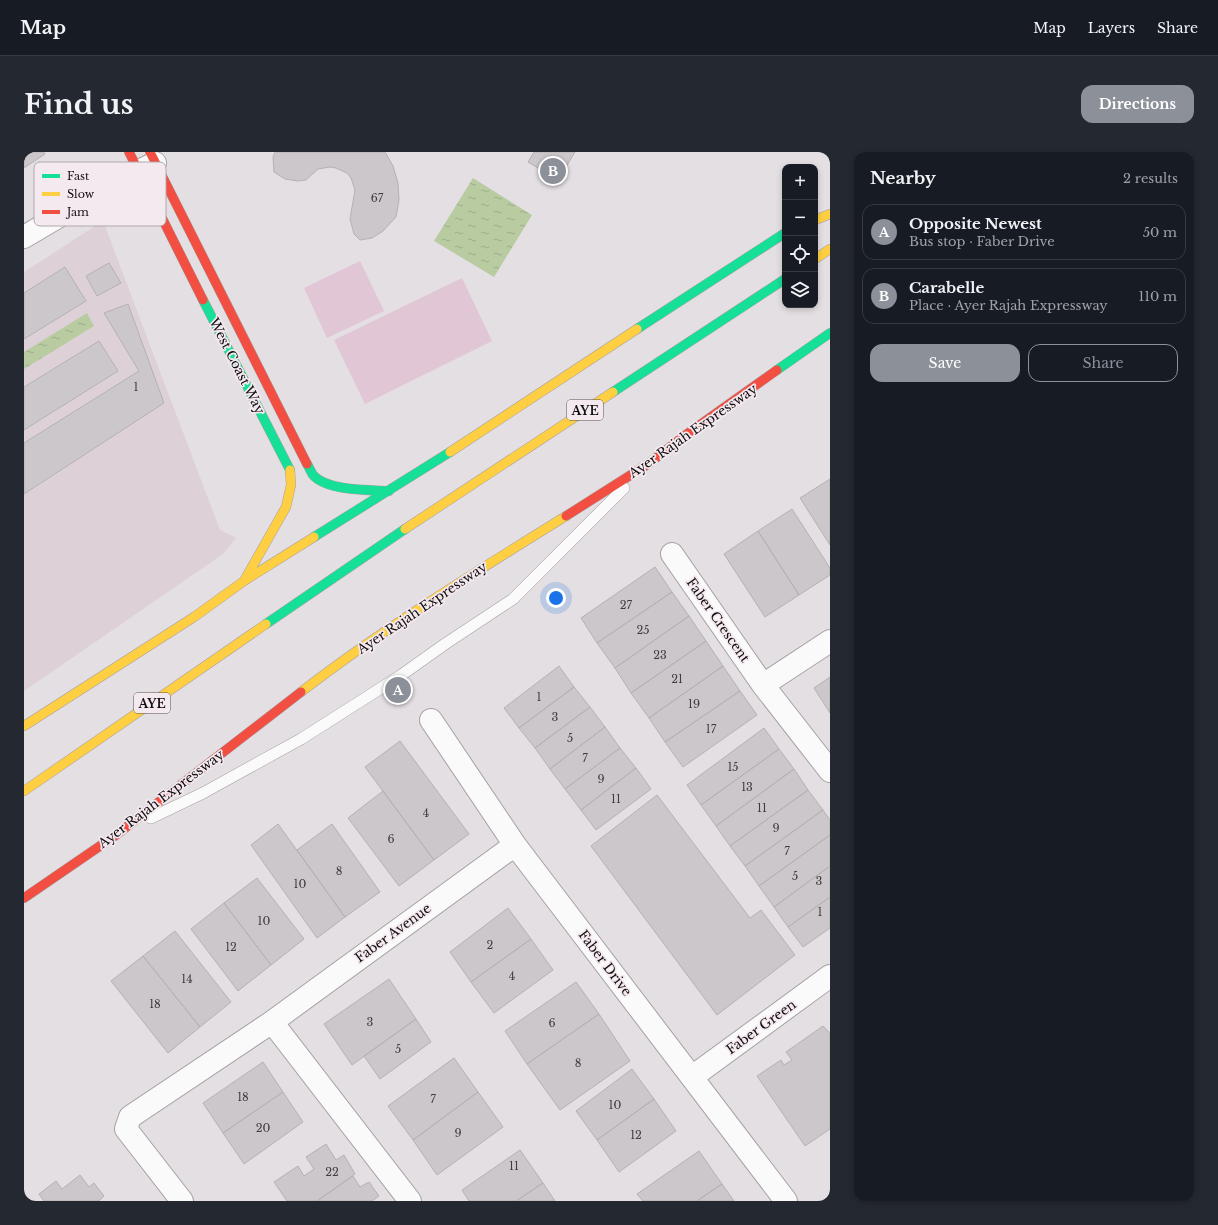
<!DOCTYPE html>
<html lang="en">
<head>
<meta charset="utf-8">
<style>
  body { margin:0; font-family:"Libre Baskerville",serif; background:#242831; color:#f1f3f6 }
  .controls { position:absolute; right:12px; top:12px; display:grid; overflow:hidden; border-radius:8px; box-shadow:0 2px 6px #0003 }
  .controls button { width:36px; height:36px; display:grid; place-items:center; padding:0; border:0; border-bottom:1px solid #363941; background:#171b24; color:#f1f3f6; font:20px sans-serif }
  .you { position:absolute; left:532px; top:446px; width:14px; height:14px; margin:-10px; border:3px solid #fff; border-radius:50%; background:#1a73e8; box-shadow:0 0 0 6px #1a73e833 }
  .badge { display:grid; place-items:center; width:26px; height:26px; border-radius:50%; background:#8c9099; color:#fff; font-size:13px; font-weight:700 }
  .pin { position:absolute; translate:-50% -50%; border:2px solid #fff; box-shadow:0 1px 4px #0006 }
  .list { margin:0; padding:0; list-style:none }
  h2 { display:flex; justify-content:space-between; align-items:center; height:52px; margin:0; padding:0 16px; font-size:17px }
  h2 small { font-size:13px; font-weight:400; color:#9ea1a6 }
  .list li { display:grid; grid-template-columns:26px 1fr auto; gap:12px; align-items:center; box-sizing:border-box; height:56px; margin:0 8px 8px; padding:0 8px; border:1px solid #363941; border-radius:12px }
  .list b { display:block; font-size:15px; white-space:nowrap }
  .list p { margin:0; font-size:13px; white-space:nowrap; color:#9ea1a6 }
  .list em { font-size:13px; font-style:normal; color:#9ea1a6 }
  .actions { display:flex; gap:8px; padding:12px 16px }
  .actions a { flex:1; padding:9px 0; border:1px solid #8c9099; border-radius:12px; text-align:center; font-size:14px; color:#8c9099 }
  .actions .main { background:#8c9099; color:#fff }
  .icon { flex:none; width:22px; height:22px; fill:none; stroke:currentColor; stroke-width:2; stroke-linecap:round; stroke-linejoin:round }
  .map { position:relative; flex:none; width:806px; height:1049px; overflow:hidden; border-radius:12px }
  header { display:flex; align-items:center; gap:24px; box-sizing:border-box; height:56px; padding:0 20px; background:#171b24; border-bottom:1px solid #363941 }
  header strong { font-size:19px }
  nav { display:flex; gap:22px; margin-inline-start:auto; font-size:14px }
  .intro { display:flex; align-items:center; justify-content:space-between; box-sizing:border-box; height:96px; padding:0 24px }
  h1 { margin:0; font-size:28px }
  .button { padding:10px 18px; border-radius:12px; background:#8c9099; color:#fff; font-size:14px; font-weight:700 }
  main { display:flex; gap:24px; padding:0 24px }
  aside { flex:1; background:#171b24; border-radius:12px; box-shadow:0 2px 6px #0003 }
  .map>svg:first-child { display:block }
</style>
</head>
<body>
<header>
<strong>Map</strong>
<nav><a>Map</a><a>Layers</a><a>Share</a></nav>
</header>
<div class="intro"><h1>Find us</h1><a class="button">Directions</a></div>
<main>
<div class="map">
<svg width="806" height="1049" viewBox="0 0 806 1049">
  <defs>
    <pattern id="water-ripples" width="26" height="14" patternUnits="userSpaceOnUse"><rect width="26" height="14" fill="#b9cba1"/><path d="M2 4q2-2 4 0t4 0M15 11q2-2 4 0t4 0" fill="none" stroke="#9ead8a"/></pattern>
  </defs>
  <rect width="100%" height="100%" fill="#e4dfe2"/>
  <!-- built -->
  <path fill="#ddd0d7" d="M 79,69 L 196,378 L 212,386 L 199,402 L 0,539 L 0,120 Z"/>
  <!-- pitch -->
  <path fill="#e1c6d6" d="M 336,109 L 360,159 L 303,186 L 280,136 Z
    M 438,126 L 468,189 L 341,252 L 310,188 Z"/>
  <!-- water -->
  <path fill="url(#water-ripples)" d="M 449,26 L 508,63 L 470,125 L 410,89 Z
    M 63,161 L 70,174 L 0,217 L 0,200 Z"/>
  <!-- building -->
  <path fill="#cbc7ca" stroke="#b5b1b3" d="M 0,0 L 20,0 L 21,2 L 0,16 Z
    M 251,0 L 361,0 L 369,14 L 374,31 L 375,48 L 372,65 L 359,79 L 348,86 L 336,88 L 330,82 L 326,67 L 331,38 L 327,26 L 323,21 L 312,16 L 306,15 L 294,17 L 282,28 L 274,29 L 261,27 L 250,20 L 249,5 Z
    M 510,0 L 551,0 L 534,28 L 504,10 Z
    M 85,111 L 97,131 L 73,144 L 62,124 Z
    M 41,115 L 62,149 L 0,187 L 0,141 Z
    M 104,152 L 140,251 L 0,342 L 0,291 L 115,219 L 80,161 Z
    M 75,189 L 94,219 L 0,278 L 0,235 Z
    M 806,327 L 806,393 L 776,346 Z
    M 768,357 L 806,416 L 806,423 L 775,443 L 734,379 Z
    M 734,379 L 775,443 L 741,465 L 700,402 Z
    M 631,415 L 648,440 L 573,491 L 557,466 Z
    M 648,440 L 665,464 L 591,516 L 573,491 Z
    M 665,464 L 682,489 L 607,541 L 591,516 Z
    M 682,489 L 699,514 L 625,566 L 607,541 Z
    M 535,514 L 550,535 L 495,576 L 480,556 Z
    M 699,514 L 716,539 L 641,590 L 625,566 Z
    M 806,525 L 806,561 L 790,536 Z
    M 550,535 L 566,555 L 511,596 L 495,576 Z
    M 716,539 L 733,563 L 659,615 L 641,590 Z
    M 566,555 L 581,575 L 526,617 L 511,596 Z
    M 581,575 L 596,596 L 541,637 L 526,617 Z
    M 740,576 L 755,597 L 677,653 L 663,633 Z
    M 376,589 L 445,682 L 410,708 L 341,615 Z
    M 596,596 L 612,616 L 557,658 L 541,637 Z
    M 755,597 L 770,617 L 692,674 L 677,653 Z
    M 612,616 L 627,637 L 572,678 L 557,658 Z
    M 770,617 L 784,638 L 706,694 L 692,674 Z
    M 784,638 L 799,658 L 721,714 L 706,694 Z
    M 359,639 L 410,708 L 375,734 L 324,666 Z
    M 633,643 L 726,766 L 737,758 L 771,803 L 693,863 L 567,694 Z
    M 799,658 L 806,668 L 806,683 L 735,734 L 721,714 Z
    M 254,672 L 321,765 L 293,786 L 227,693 Z
    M 308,672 L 356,740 L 321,765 L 273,698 Z
    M 806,683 L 806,714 L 750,755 L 735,734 Z
    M 806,714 L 806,745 L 764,775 L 750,755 Z
    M 233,726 L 280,787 L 247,813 L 200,751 Z
    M 806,745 L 806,776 L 779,795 L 764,775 Z
    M 200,751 L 247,813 L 214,839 L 167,777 Z
    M 484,756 L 507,787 L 447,830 L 426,800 Z
    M 151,779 L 207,850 L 176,875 L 119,804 Z
    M 507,787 L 529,818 L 470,861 L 447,830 Z
    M 119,804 L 176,875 L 144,901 L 87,829 Z
    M 365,827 L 392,867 L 328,913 L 300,872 Z
    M 552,830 L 575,862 L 503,912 L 481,879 Z
    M 575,862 L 606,909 L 536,958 L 503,912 Z
    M 392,867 L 407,890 L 356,927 L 340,904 Z
    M 799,874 L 806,881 L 806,977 L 781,994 L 733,924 L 757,908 L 760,913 L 768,908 L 762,900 Z
    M 430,906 L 454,940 L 389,988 L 364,954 Z
    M 239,910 L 259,940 L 199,981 L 179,951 Z
    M 608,917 L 630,947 L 573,988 L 552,959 Z
    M 259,940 L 279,970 L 220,1012 L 199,981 Z
    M 454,940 L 479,975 L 413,1023 L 389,988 Z
    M 630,947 L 652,979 L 595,1020 L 573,988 Z
    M 302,992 L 312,1008 L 320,1003 L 331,1022 L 293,1049 L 263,1049 L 250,1030 L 274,1014 L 280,1024 L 290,1017 L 282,1005 Z
    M 496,998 L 519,1031 L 492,1049 L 445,1049 L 438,1038 Z
    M 675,999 L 698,1032 L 673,1049 L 619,1049 L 613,1042 Z
    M 56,1023 L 65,1035 L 70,1031 L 80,1044 L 75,1049 L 20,1049 L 15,1042 L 32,1029 L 38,1037 Z
    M 329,1024 L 336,1035 L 345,1030 L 355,1044 L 348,1049 L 293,1049 Z
    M 519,1031 L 531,1049 L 492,1049 Z
    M 698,1032 L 710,1049 L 673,1049 Z"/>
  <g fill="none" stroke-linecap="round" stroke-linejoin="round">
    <defs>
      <path id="lane" d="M 127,666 L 179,641 L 277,587 L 376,524 L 421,492 L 489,447 L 600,336"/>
      <path id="street" d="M 0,85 L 93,30 L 131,11
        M 648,402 L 739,533 L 806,619
        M 739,533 L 806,489
        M 407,568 L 491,693 L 762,1049
        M 248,870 L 386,1049
        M 668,925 L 806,824
        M 158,1049 L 102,977 L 106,965 L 248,870 L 491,693"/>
      <path id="fast" d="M 179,148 L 266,318
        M 613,177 L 761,81
        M 753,218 L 806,181
        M 589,240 L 761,127
        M 283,312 C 285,315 287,320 289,323 C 303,339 345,338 365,339
        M 290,385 L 426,300
        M 242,472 L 381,377"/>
      <path id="slow" d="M 791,68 L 806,62
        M 791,107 L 806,97
        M 426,300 L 613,177
        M 381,377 L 589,240
        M 220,429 L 262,355 L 267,333 L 266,318
        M 277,540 C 361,475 452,420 542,364
        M 0,574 L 170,465 L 220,429 L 290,385
        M 0,639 L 242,472"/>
      <path id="jam" d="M 105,0 L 179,148
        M 126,0 L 283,312
        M 542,364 L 624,312 L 663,282 L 753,218
        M 0,746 L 92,683 L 277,540"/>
    </defs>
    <!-- lane casing -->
    <use href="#lane" stroke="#a5a0a3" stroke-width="12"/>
    <!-- street casing -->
    <use href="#street" stroke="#a5a0a3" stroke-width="24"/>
    <!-- fast casing -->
    <use href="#fast" stroke="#a5a0a3" stroke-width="10"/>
    <!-- slow casing -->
    <use href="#slow" stroke="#a5a0a3" stroke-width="10"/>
    <!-- jam casing -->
    <use href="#jam" stroke="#a5a0a3" stroke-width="10"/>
    <!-- lane -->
    <use href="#lane" stroke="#fbfafb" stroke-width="11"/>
    <!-- street -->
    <use href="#street" stroke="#fbfafb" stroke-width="22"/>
    <!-- fast -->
    <use href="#fast" stroke="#16e098" stroke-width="9"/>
    <!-- slow -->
    <use href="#slow" stroke="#ffcf43" stroke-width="9"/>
    <!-- jam -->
    <use href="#jam" stroke="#f24e42" stroke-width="9"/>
  </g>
  <g text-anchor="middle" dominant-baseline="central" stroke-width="3.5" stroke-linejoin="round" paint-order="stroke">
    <!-- number labels -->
    <g font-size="11" fill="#403c3e">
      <text x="353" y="46">67</text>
      <text x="112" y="235">1</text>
      <text x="602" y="453">27</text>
      <text x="619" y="478">25</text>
      <text x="636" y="503">23</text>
      <text x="653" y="527">21</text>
      <text x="515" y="545">1</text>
      <text x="670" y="552">19</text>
      <text x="531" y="565">3</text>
      <text x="687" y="577">17</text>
      <text x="546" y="586">5</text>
      <text x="561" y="606">7</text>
      <text x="709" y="615">15</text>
      <text x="577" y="627">9</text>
      <text x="723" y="635">13</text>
      <text x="592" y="647">11</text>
      <text x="738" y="656">11</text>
      <text x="402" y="661">4</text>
      <text x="752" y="676">9</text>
      <text x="367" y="687">6</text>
      <text x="763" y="699">7</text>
      <text x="315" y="719">8</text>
      <text x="771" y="724">5</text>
      <text x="795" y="729">3</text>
      <text x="276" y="732">10</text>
      <text x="796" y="760">1</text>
      <text x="240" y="769">10</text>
      <text x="466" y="793">2</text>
      <text x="207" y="795">12</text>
      <text x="488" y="824">4</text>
      <text x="163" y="827">14</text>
      <text x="131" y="852">18</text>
      <text x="346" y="870">3</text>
      <text x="528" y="871">6</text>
      <text x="374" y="897">5</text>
      <text x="554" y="911">8</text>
      <text x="219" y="945">18</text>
      <text x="409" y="947">7</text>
      <text x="591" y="953">10</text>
      <text x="239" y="976">20</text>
      <text x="434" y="981">9</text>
      <text x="612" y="983">12</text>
      <text x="490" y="1014">11</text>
      <text x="308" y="1020">22</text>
    </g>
    <!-- shield labels -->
    <g fill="#f4e9ef" stroke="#555053" stroke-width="1">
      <rect x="543" y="248" width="36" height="20" rx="3"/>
      <rect x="110" y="541" width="36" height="20" rx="3"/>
    </g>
    <g font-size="12" font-weight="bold" fill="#110e10">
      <text x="561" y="258">AYE</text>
      <text x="128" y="551">AYE</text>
    </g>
    <!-- street labels -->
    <g font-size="13" fill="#110e10" stroke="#f4e9ef">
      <text transform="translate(213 214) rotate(63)">West Coast Way</text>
      <text transform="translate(669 279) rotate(-35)">Ayer Rajah Expressway</text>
      <text transform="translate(398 456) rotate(-34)">Ayer Rajah Expressway</text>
      <text transform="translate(694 468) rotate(55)">Faber Crescent</text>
      <text transform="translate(137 647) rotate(-37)">Ayer Rajah Expressway</text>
      <text transform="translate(369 781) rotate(-36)">Faber Avenue</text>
      <text transform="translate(581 811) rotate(53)">Faber Drive</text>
      <text transform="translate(737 875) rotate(-36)">Faber Green</text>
    </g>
  </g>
  <!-- legend -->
  <rect x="10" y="10" width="132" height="64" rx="6" fill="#f4e9ef" stroke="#b0a7ac" stroke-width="1"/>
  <rect x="18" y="22" width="18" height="4" fill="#16e098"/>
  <rect x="18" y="40" width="18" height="4" fill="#ffcf43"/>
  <rect x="18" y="58" width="18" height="4" fill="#f24e42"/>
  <g font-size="11" fill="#110e10">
    <text x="43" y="28">Fast</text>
    <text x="43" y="46">Slow</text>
    <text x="43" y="64">Jam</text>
  </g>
</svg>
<div class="controls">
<button>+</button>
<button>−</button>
<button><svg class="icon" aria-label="locate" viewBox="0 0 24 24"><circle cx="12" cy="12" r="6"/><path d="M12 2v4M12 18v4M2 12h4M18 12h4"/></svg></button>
<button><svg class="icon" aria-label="layers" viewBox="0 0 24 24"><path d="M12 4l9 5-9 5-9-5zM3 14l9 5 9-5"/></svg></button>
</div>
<div class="you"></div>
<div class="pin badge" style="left:374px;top:538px">A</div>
<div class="pin badge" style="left:529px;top:19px">B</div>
</div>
<aside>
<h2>Nearby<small>2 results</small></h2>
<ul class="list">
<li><span class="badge">A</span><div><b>Opposite Newest</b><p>Bus stop · Faber Drive</p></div><em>50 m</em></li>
<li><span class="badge">B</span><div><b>Carabelle</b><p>Place · Ayer Rajah Expressway</p></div><em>110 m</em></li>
</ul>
<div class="actions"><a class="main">Save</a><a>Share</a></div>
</aside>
</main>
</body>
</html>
